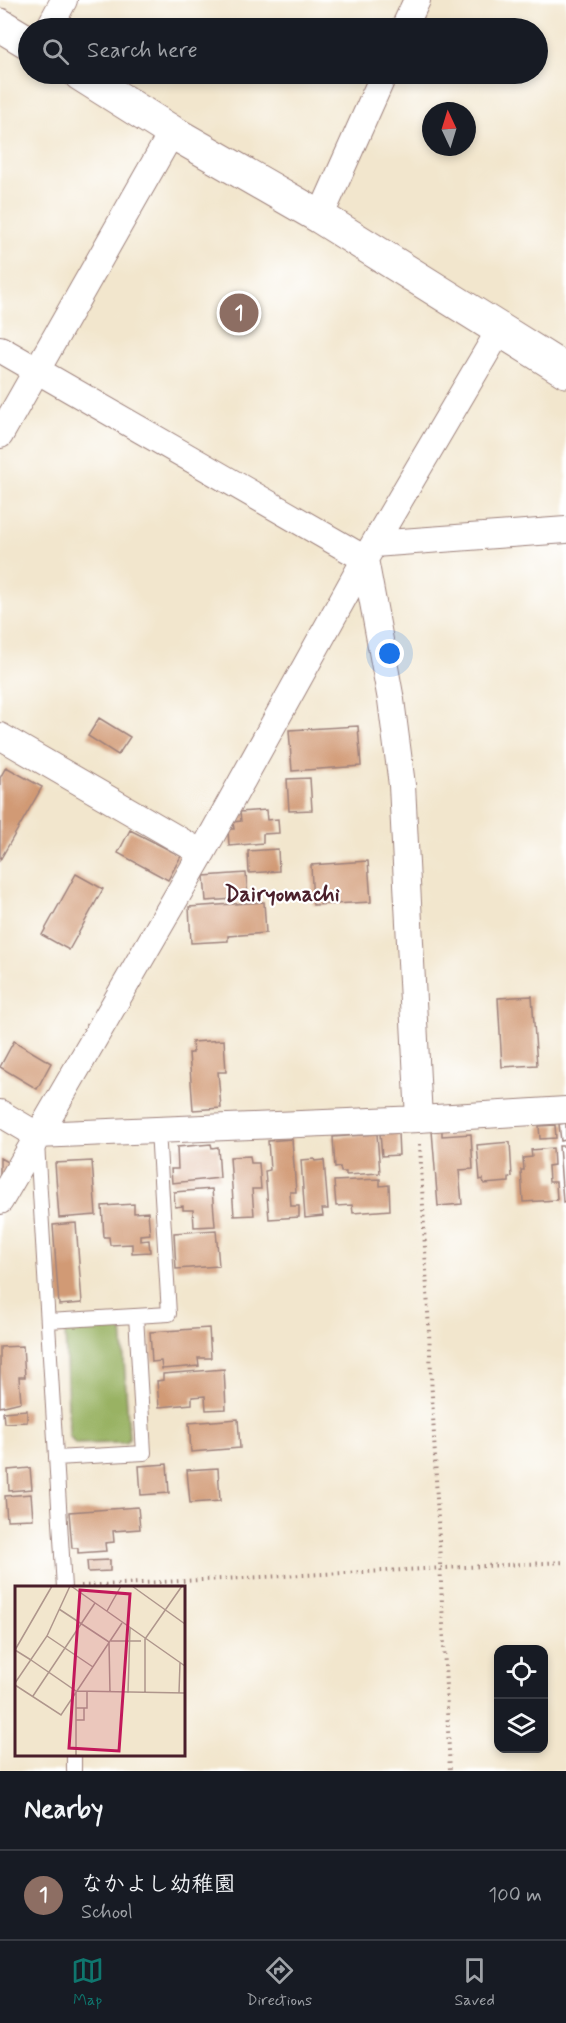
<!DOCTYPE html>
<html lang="en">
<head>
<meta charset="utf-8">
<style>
  body { margin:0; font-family:Mynerve,"Klee One",sans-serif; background:#20242c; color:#f1f3f6 }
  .controls { position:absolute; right:18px; bottom:18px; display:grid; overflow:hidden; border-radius:12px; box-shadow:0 3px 9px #0003 }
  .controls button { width:54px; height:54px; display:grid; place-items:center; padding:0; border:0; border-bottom:2px solid #363941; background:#171b24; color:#f1f3f6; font:30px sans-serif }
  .compass { position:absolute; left:422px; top:102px; width:54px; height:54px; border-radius:50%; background:#171b24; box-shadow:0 3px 9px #0003; rotate:356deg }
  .you { position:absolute; left:390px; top:654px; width:21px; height:21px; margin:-15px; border:4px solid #fff; border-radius:50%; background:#1a73e8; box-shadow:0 0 0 9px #1a73e833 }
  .badge { display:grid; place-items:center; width:39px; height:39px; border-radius:50%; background:#0f766e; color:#fff; font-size:20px; font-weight:700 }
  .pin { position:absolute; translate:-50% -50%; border:3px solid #fff; box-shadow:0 2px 6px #0006 }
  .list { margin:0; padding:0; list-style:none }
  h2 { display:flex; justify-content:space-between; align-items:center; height:78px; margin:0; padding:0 24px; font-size:26px }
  h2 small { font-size:20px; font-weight:400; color:#9ea1a6 }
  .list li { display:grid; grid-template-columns:39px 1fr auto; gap:18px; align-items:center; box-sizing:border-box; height:90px; padding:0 24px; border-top:2px solid #363941 }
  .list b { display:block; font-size:22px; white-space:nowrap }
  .list p { margin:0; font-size:20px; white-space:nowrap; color:#9ea1a6 }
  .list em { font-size:20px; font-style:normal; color:#9ea1a6 }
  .icon { flex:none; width:33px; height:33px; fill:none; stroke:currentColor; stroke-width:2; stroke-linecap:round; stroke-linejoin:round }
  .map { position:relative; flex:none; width:566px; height:1771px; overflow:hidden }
  .search { position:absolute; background:#171b24; box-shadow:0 3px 9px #0003; left:18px; right:18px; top:18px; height:66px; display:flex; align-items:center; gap:15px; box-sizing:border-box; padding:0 21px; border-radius:33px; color:#9ea1a6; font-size:22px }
  .sheet { height:168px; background:#171b24 }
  nav { display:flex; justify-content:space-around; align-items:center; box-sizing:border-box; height:84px; border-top:2px solid #363941; background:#171b24; font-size:16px; color:#9ea1a6 }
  nav a { display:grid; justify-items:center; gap:3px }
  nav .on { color:#0f766e }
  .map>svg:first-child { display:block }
</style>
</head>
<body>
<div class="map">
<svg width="566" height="1771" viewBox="0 0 566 1771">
  <rect width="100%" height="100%" fill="#fff"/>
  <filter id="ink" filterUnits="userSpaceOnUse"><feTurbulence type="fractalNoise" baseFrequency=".0167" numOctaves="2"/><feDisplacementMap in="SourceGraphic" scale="12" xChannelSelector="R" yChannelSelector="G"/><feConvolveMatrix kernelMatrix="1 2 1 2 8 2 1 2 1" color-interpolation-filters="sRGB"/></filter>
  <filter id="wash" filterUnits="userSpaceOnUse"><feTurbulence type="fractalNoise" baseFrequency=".008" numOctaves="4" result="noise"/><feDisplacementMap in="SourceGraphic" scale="24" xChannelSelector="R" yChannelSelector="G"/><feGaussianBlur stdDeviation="1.35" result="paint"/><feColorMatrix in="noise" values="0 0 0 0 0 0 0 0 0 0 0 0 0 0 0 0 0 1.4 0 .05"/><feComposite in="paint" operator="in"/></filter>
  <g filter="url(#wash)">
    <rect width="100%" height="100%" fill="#f2e6cd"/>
    <!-- forest -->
    <path fill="#99b264" stroke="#726848" stroke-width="1.5" d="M 122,1326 L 129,1438 L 126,1443 L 75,1444 L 69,1435 L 65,1330 Z"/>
    <g id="blocks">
      <!-- building -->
      <path fill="#d19a74" d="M 99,718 L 130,737 L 118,755 L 88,736 Z
        M 358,726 L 361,766 L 292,771 L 289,730 Z
        M 6,767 L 42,787 L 0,860 L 0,778 Z
        M 310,778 L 312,810 L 289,811 L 287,779 Z
        M 266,810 L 267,820 L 278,819 L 279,833 L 263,834 L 263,843 L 229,846 L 228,829 L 234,829 L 233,822 L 241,821 L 240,812 Z
        M 130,830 L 181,856 L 168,880 L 118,853 Z
        M 278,849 L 279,871 L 249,873 L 248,851 Z
        M 368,861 L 371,902 L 313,905 L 311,865 Z
        M 246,873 L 248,898 L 206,901 L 204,876 Z
        M 76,874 L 103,889 L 69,950 L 42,935 Z
        M 264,902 L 266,933 L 228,936 L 228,941 L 191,943 L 189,907 Z
        M 532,996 L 537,1065 L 502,1067 L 498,998 Z
        M 224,1040 L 226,1072 L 218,1072 L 221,1108 L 193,1110 L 189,1053 L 193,1053 L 192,1042 Z
        M 14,1041 L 51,1063 L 37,1089 L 0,1067 Z
        M 566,1123 L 566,1140 L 561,1141 L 559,1124 Z
        M 555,1125 L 556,1138 L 540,1139 L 539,1126 Z
        M 442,1130 L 442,1136 L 471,1134 L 473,1169 L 459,1170 L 462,1204 L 438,1206 L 432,1131 Z
        M 398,1133 L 399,1155 L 382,1156 L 380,1134 Z
        M 377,1134 L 380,1173 L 346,1175 L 346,1172 L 341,1172 L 340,1167 L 335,1168 L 333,1137 Z
        M 292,1139 L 296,1192 L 290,1192 L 291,1206 L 299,1206 L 299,1217 L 269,1219 L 265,1171 L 270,1170 L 268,1141 Z
        M 510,1142 L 512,1177 L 509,1178 L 509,1182 L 484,1184 L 483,1179 L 480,1180 L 477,1145 Z
        M 211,1144 L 212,1148 L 218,1147 L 220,1178 L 172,1183 L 171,1169 L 178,1169 L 177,1147 Z
        M 559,1146 L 566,1146 L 566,1201 L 563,1202 Z
        M 553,1148 L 554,1165 L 548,1166 L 549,1182 L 556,1182 L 557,1200 L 523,1202 L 521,1170 L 524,1170 L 523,1158 L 532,1157 L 531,1150 Z
        M 250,1156 L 251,1163 L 259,1163 L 261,1189 L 252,1189 L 254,1215 L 234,1216 L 230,1157 Z
        M 0,1158 L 11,1164 L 0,1184 Z
        M 314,1159 L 315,1161 L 324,1160 L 328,1209 L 322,1209 L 323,1216 L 305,1218 L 301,1160 Z
        M 92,1161 L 96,1215 L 59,1218 L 55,1163 Z
        M 380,1179 L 380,1186 L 389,1185 L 390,1210 L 353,1213 L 352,1205 L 336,1206 L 334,1181 Z
        M 212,1189 L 215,1226 L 194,1227 L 193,1210 L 183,1210 L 183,1206 L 175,1207 L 174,1192 Z
        M 134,1204 L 134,1213 L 148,1212 L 150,1234 L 140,1235 L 140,1241 L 149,1240 L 150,1252 L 132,1253 L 132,1244 L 110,1245 L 109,1237 L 104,1237 L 102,1206 Z
        M 76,1223 L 82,1303 L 59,1305 L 53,1225 Z
        M 216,1230 L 219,1266 L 176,1269 L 174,1233 Z
        M 209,1328 L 211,1358 L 198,1358 L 199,1366 L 162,1369 L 161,1361 L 152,1362 L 150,1332 Z
        M 23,1346 L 25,1377 L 19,1377 L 21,1402 L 0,1407 L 0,1347 Z
        M 224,1369 L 226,1409 L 206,1410 L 205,1396 L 192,1397 L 192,1404 L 159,1407 L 157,1381 L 163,1380 L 163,1374 Z
        M 27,1410 L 27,1422 L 4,1423 L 3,1412 Z
        M 238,1419 L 240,1448 L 191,1452 L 189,1423 Z
        M 167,1464 L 169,1493 L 141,1495 L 139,1466 Z
        M 30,1468 L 32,1489 L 9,1491 L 8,1470 Z
        M 218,1468 L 220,1501 L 190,1503 L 187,1470 Z
        M 31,1494 L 33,1519 L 7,1520 L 5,1496 Z
        M 138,1507 L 140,1529 L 113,1531 L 114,1542 L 105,1543 L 106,1551 L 78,1553 L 78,1548 L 72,1548 L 69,1512 Z
        M 110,1560 L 110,1571 L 88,1572 L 87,1561 Z"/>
    </g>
  </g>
  <g filter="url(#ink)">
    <use href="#blocks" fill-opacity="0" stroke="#9e827c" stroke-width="1.5"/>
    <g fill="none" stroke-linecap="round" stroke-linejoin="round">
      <defs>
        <path id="lane" d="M 37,1143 L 64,1588
          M 48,1321 L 169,1314 L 158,1130
          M 56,1458 L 144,1453 L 136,1316
          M 74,1754 L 74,1771"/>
        <path id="street" d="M 49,28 L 64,0
          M 404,28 L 417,0
          M 320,217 L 384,74
          M 0,349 L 365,559 L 391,700 L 402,785 L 419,1119
          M 0,435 L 172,132
          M 374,544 L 566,530
          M 0,736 L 202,853
          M 0,1113 L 37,1135 L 419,1119 L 566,1110
          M 0,1201 L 202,853 L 365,559 L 499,331"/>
        <path id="secondary" d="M 0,25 L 28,42
          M 80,74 L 172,132 L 320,217 L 566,371"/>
      </defs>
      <!-- lane casing -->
      <use href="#lane" stroke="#9e827c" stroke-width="16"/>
      <!-- street casing -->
      <use href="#street" stroke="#9e827c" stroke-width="28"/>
      <!-- secondary casing -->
      <use href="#secondary" stroke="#9e827c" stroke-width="35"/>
      <!-- path -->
      <path stroke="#9e827c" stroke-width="4" stroke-dasharray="1.5 4.5" stroke-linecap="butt" d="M 420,1144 L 450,1771
        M 81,1586 L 566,1562"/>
      <!-- lane -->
      <use href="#lane" stroke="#fff" stroke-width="14"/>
      <!-- street -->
      <use href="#street" stroke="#fff" stroke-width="26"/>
      <!-- secondary -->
      <use href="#secondary" stroke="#fff" stroke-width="33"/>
    </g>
  </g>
  <g text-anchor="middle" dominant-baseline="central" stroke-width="4.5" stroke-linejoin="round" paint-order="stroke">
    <!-- quarter labels -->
    <g font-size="22" font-weight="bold" fill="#4a1f2b" stroke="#fff">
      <text x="282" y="895">Dairyomachi</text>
    </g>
  </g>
  <!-- overview -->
  <g transform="translate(15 1586)">
    <rect width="170" height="170" fill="#f2e6cd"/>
    <path fill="none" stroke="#af968c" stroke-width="1.5" d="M 56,0 L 170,80M 117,0 L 170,38M 44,23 L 94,56 L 95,106M 92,25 L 106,0M 32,50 L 78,81M 96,55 L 126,55M 0,64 L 37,0M 0,64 L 16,74M 16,74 L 61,105 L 170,107M 0,97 L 32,50 L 55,0M 0,99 L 46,129 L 107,37M 113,107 L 115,42M 130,107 L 130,53 L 167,0M 164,107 L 165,77M 18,110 L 80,17M 61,122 L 72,122 L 72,106M 61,134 L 69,134 L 69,122M 61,169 L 61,106"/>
    <path fill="#c2185b" fill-opacity="0.15" stroke="#c2185b" stroke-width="3" d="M 65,4 L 115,8 L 104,165 L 54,162 Z"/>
    <rect width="170" height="170" fill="none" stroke="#4a1f2b" stroke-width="3"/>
  </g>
</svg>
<div class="controls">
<button><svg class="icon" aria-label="locate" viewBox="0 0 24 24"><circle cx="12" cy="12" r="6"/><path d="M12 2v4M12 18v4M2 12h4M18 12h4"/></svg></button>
<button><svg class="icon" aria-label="layers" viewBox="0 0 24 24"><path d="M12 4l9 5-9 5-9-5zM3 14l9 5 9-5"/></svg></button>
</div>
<svg class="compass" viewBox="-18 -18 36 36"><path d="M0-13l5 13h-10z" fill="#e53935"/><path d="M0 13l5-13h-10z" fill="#9ea1a6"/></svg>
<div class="you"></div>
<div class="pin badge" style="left:239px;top:313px;background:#8d6e63">1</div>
<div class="search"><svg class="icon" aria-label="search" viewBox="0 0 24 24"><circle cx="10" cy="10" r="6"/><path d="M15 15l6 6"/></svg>Search here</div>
</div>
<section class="sheet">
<h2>Nearby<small></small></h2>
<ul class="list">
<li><span class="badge" style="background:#8d6e63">1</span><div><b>なかよし幼稚園</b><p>School</p></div><em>100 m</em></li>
</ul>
</section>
<nav>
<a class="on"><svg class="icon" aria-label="map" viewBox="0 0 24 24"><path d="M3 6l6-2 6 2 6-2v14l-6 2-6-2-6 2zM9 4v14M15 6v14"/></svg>Map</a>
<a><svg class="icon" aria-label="directions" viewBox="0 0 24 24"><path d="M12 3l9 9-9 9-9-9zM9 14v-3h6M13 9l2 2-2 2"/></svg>Directions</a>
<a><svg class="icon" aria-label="saved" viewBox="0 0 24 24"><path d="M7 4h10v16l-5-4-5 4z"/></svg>Saved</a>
</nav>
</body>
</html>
